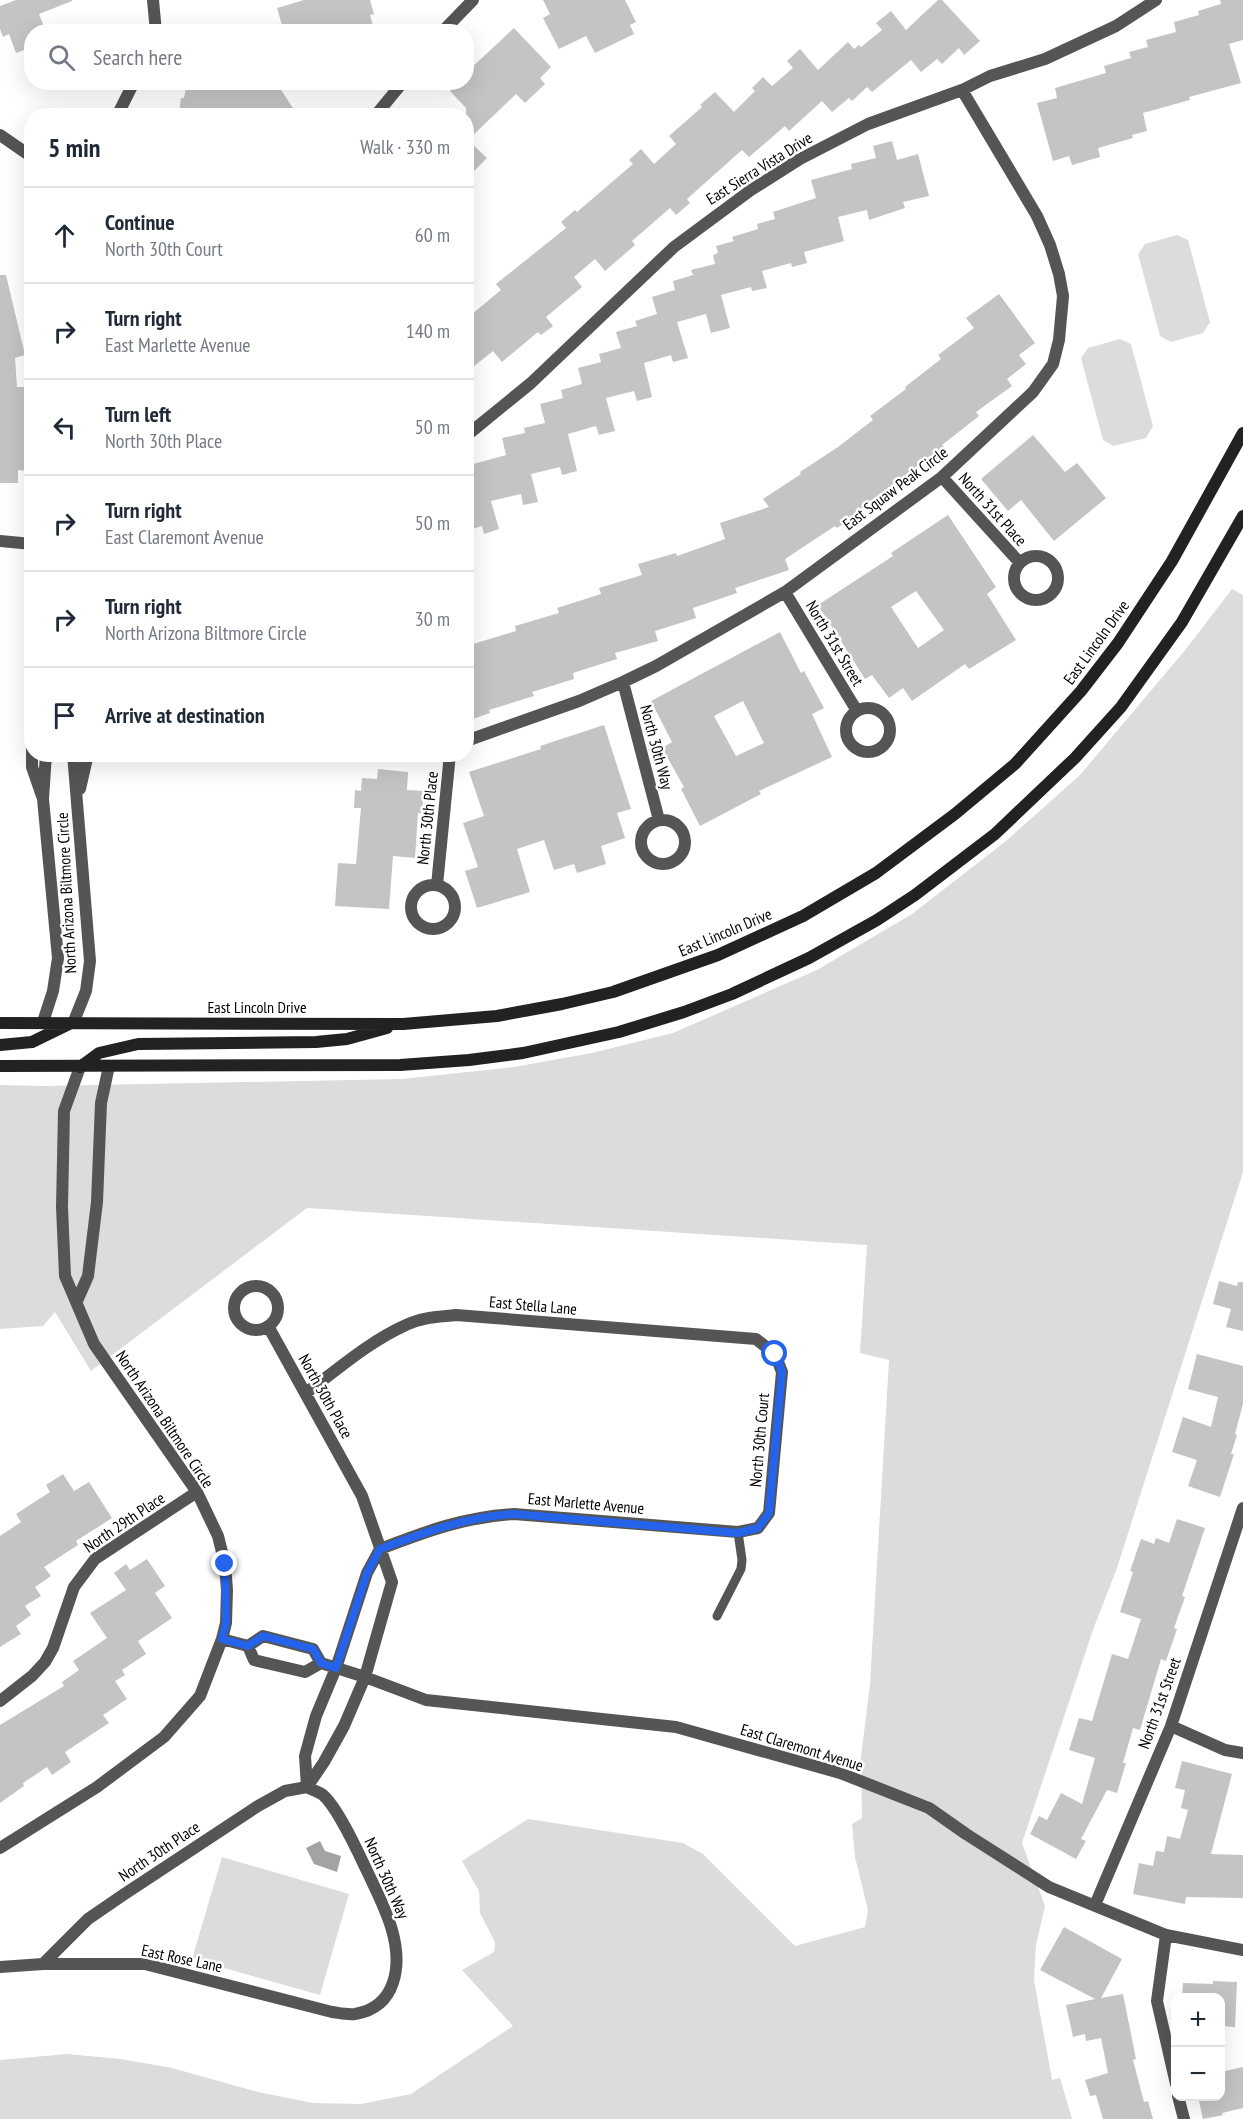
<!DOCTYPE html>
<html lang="en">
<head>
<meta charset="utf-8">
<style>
  body { margin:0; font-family:"PT Sans Narrow",sans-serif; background:#f6f6f7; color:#1f2937 }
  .controls { position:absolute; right:18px; bottom:18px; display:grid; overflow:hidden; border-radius:12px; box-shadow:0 6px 24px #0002 }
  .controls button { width:54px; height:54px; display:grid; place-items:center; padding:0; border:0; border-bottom:2px solid #e0e1e3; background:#fff; color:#1f2937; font:30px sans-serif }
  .stop { position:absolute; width:18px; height:18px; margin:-14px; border:4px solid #2563eb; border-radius:50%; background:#fff }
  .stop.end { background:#2563eb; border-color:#fff; box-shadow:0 2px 6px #0008 }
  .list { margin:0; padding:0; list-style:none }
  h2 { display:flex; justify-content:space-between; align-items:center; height:78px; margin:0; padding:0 24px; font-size:26px }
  h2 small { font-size:20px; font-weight:400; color:#747a83 }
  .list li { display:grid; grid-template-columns:39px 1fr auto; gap:18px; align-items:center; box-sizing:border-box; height:96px; padding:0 24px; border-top:2px solid #e0e1e3 }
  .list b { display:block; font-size:22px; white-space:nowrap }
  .list p { margin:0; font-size:20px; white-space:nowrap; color:#747a83 }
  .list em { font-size:20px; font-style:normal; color:#747a83 }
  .icon { flex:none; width:33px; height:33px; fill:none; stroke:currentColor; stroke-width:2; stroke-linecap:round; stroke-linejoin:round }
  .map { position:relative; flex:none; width:1243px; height:2119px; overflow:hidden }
  .search { position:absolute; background:#fff; box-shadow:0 6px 24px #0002; left:24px; top:24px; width:450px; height:66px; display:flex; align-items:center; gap:15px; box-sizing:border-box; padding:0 21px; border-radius:24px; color:#747a83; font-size:22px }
  .panel { position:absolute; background:#fff; box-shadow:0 6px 24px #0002; left:24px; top:108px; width:450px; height:654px; border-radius:24px }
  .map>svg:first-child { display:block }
</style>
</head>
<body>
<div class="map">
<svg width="1243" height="2119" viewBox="0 0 1243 2119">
  <rect width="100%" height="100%" fill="#fff"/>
  <!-- green -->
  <path fill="#dcdcdc" d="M 1177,235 L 1188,240 L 1210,322 L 1203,333 L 1171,342 L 1160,336 L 1138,254 L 1145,244 Z
    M 1120,339 L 1131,344 L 1153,426 L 1146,438 L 1113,446 L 1103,440 L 1081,358 L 1088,348 Z
    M 1232,589 L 1243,595 L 1243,1172 L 1117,1568 L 1094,1627 L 1022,1843 L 1045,1906 L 1036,1945 L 1034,1980 L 1052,2080 L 1060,2078 L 1072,2119 L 0,2119 L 0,2060 L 67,2054 L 121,2059 L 172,2068 L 258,2092 L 313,2103 L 361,2104 L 411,2094 L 513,2026 L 462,1970 L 494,1952 L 495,1942 L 480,1913 L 479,1891 L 462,1861 L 528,1819 L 683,1843 L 703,1854 L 795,1946 L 865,1927 L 868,1910 L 855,1857 L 852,1824 L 862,1818 L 861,1757 L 870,1684 L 889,1360 L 860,1353 L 867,1245 L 307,1208 L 91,1371 L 55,1312 L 43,1326 L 0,1329 L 0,1085 L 46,1086 L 402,1079 L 514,1067 L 592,1053 L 673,1033 L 817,970 L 912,914 L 1006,841 L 1080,775 L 1186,649 Z
    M 222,1857 L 349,1894 L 320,1995 L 192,1959 Z"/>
  <!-- water -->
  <path fill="#a3a3a3" d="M 320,1841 L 325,1851 L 341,1856 L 337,1872 L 314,1864 L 306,1848 Z"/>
  <!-- building -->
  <path fill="#c4c4c4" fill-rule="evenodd" d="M 16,0 L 72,0 L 72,1 L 39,14 L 46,32 L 32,32 L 32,47 L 16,53 L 9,34 L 3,37 L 0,29 L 0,6 Z
    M 304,0 L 370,0 L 374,14 L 370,15 L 374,29 L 364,32 L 284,32 L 277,8 Z
    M 543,0 L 625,0 L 636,22 L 630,25 L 634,34 L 595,53 L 586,36 L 559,49 L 543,18 L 550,14 Z
    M 938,0 L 942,0 L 980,41 L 964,55 L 959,48 L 942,64 L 937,59 L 921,72 L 911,60 L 872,92 L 867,87 L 852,101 L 849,98 L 832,112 L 822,101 L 789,131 L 785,126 L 749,157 L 742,150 L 687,199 L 690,203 L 676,215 L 670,208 L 632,241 L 635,245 L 605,271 L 595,259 L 574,277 L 582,287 L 546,317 L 553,326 L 541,335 L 538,332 L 502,362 L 493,351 L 473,367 L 466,359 L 466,319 L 501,290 L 496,284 L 566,228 L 561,222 L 575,210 L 577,212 L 633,164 L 629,160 L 641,149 L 654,164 L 676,144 L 669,136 L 702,107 L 700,105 L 715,92 L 734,112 L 755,91 L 752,88 L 763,77 L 772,86 L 793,68 L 787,61 L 800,49 L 818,70 L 848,42 L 854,49 L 859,45 L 861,47 L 882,30 L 876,23 L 891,11 L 906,30 Z
    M 1220,0 L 1243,0 L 1243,40 L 1229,44 L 1241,83 L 1189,97 L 1190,100 L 1143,113 L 1147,131 L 1132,135 L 1133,138 L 1098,148 L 1100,157 L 1072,165 L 1069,156 L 1053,161 L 1037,103 L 1057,98 L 1055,88 L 1106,73 L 1104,66 L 1131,58 L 1129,52 L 1148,47 L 1146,40 L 1176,32 L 1174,22 L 1199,15 L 1198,11 L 1221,4 Z
    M 514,28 L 551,67 L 540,78 L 545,84 L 525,103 L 516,94 L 468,140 L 487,158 L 466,179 L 466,108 L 450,91 L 458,82 L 466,82 L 466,74 L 469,70 Z
    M 187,82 L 214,82 L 237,86 L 242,82 L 276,82 L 298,116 L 264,116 L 260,108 L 250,116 L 181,116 L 181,113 L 179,113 L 181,98 L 184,98 Z
    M 892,141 L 897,160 L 918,154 L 929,196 L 903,202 L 905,208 L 869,220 L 867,210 L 838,217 L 844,241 L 804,252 L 807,263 L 792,267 L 791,263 L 762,271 L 767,288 L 752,291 L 751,287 L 721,295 L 730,328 L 711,333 L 706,314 L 677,322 L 688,358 L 673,362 L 671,355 L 644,363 L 652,397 L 637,401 L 634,391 L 606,398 L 615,431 L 599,435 L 596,426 L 568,434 L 577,471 L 562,475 L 560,467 L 531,474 L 538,502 L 523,505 L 521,494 L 491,501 L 499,529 L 484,534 L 482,526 L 466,531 L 466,466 L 506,455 L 502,438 L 525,433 L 524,428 L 545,423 L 540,404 L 563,398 L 561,390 L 582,384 L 578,368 L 601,362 L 599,354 L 621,348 L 616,332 L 637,326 L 635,321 L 657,314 L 652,297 L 675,290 L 673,281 L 693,275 L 691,270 L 715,264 L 713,255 L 718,253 L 716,246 L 734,241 L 732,237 L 758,229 L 757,224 L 775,219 L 773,212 L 816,198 L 811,180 L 852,169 L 851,164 L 876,158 L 873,146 Z
    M 0,275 L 6,275 L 25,355 L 15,358 L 17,387 L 25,387 L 27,432 L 30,432 L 29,471 L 18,470 L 18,483 L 0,483 Z
    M 999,294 L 1035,343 L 1019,355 L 1026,364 L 1007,379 L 1012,386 L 976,412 L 979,416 L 942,445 L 944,447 L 894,484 L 897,488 L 878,503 L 877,501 L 837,528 L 835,526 L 785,559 L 789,570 L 735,588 L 737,593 L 693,608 L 696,618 L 655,631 L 658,641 L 615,653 L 617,659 L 573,673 L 574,679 L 532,692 L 534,696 L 489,710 L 490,713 L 470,720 L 466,710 L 466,648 L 474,646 L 473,644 L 516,631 L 515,626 L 559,613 L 557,608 L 601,594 L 599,588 L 642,575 L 638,564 L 676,553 L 677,556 L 725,539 L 720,523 L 769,507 L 763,499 L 801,474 L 800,472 L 838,447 L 873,420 L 870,416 L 906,389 L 905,387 L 941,359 L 938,355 L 974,328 L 966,318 Z
    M 1033,435 L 1065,472 L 1077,463 L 1106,498 L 1054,541 L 1021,500 L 1008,511 L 981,479 Z
    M 948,515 L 996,587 L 987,594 L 1016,640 L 969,669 L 965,664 L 912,701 L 903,688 L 889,698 L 872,675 L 865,679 L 818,605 L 893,556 L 891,553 ZM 916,591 L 944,630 L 918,648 L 891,607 Z
    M 780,632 L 801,673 L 804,671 L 824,708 L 812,714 L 832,757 L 759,791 L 761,794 L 700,826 L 681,789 L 684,787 L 662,748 L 672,742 L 651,701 ZM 743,701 L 764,743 L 736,756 L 714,716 Z
    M 604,725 L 631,809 L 617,813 L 625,838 L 601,846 L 606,864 L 577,873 L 574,864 L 554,870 L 544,840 L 517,849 L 530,892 L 477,908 L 465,871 L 478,867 L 463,823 L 484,816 L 469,772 L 541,749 L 540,746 Z
    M 378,769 L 408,772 L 407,790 L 424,791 L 422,813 L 418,813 L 415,858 L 393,856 L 389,909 L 335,906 L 338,863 L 356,864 L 361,808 L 354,808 L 355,790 L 361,791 L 362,778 L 377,779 Z
    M 1219,1281 L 1237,1286 L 1238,1282 L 1243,1282 L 1243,1331 L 1226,1327 L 1231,1309 L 1213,1304 Z
    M 1197,1354 L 1243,1366 L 1243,1404 L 1235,1434 L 1237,1435 L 1231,1454 L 1234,1454 L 1220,1497 L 1188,1486 L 1197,1460 L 1172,1452 L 1183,1417 L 1211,1427 L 1218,1397 L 1188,1389 Z
    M 63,1474 L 74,1491 L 89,1482 L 112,1518 L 76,1541 L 78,1545 L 44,1567 L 51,1576 L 35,1587 L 41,1596 L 25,1606 L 31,1615 L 16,1626 L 21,1634 L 0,1647 L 0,1536 L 21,1522 L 16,1514 L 50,1492 L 46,1485 Z
    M 1177,1519 L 1205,1528 L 1182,1596 L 1185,1597 L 1174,1628 L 1177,1629 L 1166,1661 L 1161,1659 L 1140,1730 L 1133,1728 L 1123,1763 L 1126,1763 L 1117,1793 L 1107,1790 L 1081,1839 L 1086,1841 L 1076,1859 L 1030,1834 L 1039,1816 L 1047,1820 L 1061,1793 L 1082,1804 L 1095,1758 L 1069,1750 L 1079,1718 L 1092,1721 L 1112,1654 L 1128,1659 L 1141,1619 L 1120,1612 L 1133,1572 L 1130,1571 L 1141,1539 L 1154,1544 L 1156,1538 L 1169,1543 Z
    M 147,1559 L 165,1586 L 155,1593 L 172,1618 L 138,1641 L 146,1654 L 122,1670 L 125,1675 L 115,1681 L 127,1699 L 103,1715 L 109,1723 L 65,1752 L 71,1762 L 52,1775 L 47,1767 L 23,1783 L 24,1786 L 0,1803 L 0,1725 L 64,1686 L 62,1682 L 79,1670 L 73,1661 L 107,1638 L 90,1613 L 126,1590 L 114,1573 L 126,1564 L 130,1570 Z
    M 1182,1761 L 1232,1774 L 1211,1854 L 1243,1855 L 1243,1898 L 1186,1897 L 1185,1904 L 1133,1894 L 1139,1863 L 1153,1866 L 1156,1851 L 1164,1852 L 1167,1836 L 1180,1839 L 1188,1810 L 1181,1808 L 1185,1790 L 1175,1788 Z
    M 1064,1927 L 1122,1959 L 1101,1998 L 1123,1994 L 1136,2059 L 1133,2060 L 1144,2102 L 1148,2101 L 1153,2119 L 1103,2119 L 1096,2095 L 1090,2096 L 1085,2080 L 1108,2073 L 1101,2038 L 1086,2041 L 1085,2034 L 1073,2037 L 1066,2005 L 1095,1999 L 1040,1970 Z
    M 1213,1981 L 1237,1982 L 1235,2027 L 1221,2026 L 1221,1998 L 1182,1998 L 1183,1983 L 1213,1984 Z
    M 1243,2067 L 1243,2108 L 1222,2113 L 1223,2115 L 1203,2119 L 1198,2097 L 1221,2097 L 1221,2072 Z"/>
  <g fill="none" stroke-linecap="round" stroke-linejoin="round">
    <!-- lane -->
    <path stroke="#555" stroke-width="9" d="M 717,1616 L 741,1569 L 742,1560 L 738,1532"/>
    <!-- street -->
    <path stroke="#555" stroke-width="12" d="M 153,0 L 156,32
      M 442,32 L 473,0
      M 117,116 L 134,82
      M 375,116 L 403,82
      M 0,135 L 32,157
      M 466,436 L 531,383 L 674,247 L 751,190 L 800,159 L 868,124 L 962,90 L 990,76 L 1045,59 L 1116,26 L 1156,0
      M 942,477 L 1020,563
      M 0,541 L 32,544
      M1014 578a22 22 0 1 1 44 0a22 22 0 1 1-44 0Z
      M 785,592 L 857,711
      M 623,682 L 659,820
      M 32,700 L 32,767 L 42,796
      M846 730a22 22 0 1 1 44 0a22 22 0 1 1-44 0Z
      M 466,741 L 579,701 L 623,682 L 656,666 L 785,592 L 942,477 L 1033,392 L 1053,364 L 1059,340 L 1063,296 L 1059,274 L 1050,245 L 1037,216 L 962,90
      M 73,754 L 90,961 L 86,991 L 74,1021
      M 80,789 L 88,754
      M641 842a22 22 0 1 1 44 0a22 22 0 1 1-44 0Z
      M 437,885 L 450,754
      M411 907a22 22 0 1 1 44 0a22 22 0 1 1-44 0Z
      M 43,1022 L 53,991 L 58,958 L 43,799 L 46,754
      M234 1308a22 22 0 1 1 44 0a22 22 0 1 1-44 0Z
      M 77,1301 L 88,1276 L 97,1202 L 101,1103 L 109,1066
      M 306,1393 C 338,1369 370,1341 406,1325 C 422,1317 439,1317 456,1315 L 756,1339 L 775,1354 L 782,1372 L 769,1513 L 758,1528 L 738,1532 L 514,1514 C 464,1517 427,1531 380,1549
      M 222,1639 L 248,1646 L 263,1636 L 313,1649 L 321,1663 L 365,1677 L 426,1700 L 676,1727 L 840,1773 L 929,1808 L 966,1834 L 1049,1887 L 1166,1935 L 1243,1950
      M 248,1646 L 254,1660 L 305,1672 L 321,1663
      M 0,1701 L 32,1676 L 45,1662 L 53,1648 L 74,1587 L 95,1559 L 197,1492
      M 1171,1726 L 1225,1750 L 1243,1753
      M 307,1787 L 305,1756 L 316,1716 L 336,1668 L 367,1573 L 380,1549
      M 0,1848 L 97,1787 L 164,1737 L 200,1696 L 222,1639 L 226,1623 L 227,1590 L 225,1564 L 218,1536 L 197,1492 L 94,1344 L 65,1276 L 62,1207 L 64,1111 L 80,1067
      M 1095,1905 L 1171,1726 L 1243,1508
      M 1166,1935 L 1157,2001 L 1176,2084
      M 43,1964 L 88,1919 L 123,1895 L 258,1806 L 285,1791 L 307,1787 L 324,1762 L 344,1726 L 365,1677 L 392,1582 L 362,1496 L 268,1326
      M 0,1967 L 43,1964 L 145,1964 L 332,2012 C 339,2013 348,2015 355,2014 C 397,2007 402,1965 392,1930 C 386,1909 376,1890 367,1871 C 358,1852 338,1808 323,1795 C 319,1792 312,1790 307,1787
      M 1178,2096 L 1184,2119"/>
    <!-- secondary -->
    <path stroke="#222" stroke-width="12" d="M 0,1023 L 403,1024 L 497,1016 L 562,1004 L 613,992 L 718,955 L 803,916 L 876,873 L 955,814 L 1015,764 L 1081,691 L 1118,643 L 1172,561 L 1243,433
      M 0,1045 L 32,1042 L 71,1023
      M 0,1066 L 400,1065 L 469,1060 L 523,1053 L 619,1032 L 684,1012 L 732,994 L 809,958 L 877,920 L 915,895 L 995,834 L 1075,758 L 1121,707 L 1182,622 L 1243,516
      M 80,1067 L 99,1053 L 138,1044 L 316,1042 L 347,1039 L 387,1028"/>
  </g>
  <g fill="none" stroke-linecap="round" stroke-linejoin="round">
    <!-- route -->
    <path stroke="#2563eb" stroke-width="8" d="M 225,1564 L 226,1623 L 222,1639 L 248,1646 L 263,1636 L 313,1649 L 321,1663 L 336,1668 L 367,1573 L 380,1549 C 426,1532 465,1517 514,1514 L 738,1533 L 758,1528 L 769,1513 L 782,1372 L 775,1354"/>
  </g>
  <g text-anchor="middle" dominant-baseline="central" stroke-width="5" stroke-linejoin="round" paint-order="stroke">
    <!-- street labels -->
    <g font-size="16" fill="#000" stroke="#fff">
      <text transform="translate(759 168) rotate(-32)">East Sierra Vista Drive</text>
      <text transform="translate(895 488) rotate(-37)">East Squaw Peak Circle</text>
      <text transform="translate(993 509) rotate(48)">North 31st Place</text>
      <text transform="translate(1096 642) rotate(-54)">East Lincoln Drive</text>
      <text transform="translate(835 643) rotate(59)">North 31st Street</text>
      <text transform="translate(657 747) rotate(75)">North 30th Way</text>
      <text transform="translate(427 818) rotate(-84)">North 30th Place</text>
      <text transform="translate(66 893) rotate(-93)">North Arizona Biltmore Circle</text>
      <text transform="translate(725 932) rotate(-23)">East Lincoln Drive</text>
      <text x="257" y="1007">East Lincoln Drive</text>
      <text transform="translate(533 1305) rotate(5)">East Stella Lane</text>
      <text transform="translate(326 1396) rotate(61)">North 30th Place</text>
      <text transform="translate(165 1419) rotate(56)">North Arizona Biltmore Circle</text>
      <text transform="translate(759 1440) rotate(-85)">North 30th Court</text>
      <text transform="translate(586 1503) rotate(5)">East Marlette Avenue</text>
      <text transform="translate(124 1522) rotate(-34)">North 29th Place</text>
      <text transform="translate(1159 1703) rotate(-70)">North 31st Street</text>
      <text transform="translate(802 1747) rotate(17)">East Claremont Avenue</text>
      <text transform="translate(159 1851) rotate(-34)">North 30th Place</text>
      <text transform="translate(387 1878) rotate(66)">North 30th Way</text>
      <text transform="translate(182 1958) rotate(12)">East Rose Lane</text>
    </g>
  </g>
</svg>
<div class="controls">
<button>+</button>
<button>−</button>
</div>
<div class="stop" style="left:775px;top:1354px"></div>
<div class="stop end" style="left:225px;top:1564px"></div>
<div class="search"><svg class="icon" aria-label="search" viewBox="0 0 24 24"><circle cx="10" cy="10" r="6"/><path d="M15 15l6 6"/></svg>Search here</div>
<section class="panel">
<h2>5 min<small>Walk · 330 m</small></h2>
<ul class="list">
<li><svg class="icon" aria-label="ahead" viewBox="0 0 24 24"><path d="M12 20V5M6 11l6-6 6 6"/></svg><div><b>Continue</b><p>North 30th Court</p></div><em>60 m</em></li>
<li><svg class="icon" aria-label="right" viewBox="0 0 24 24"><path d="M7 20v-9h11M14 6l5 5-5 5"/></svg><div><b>Turn right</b><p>East Marlette Avenue</p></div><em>140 m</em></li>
<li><svg class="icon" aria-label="left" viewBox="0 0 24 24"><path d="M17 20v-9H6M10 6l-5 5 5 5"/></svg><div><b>Turn left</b><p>North 30th Place</p></div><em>50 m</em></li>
<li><svg class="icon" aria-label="right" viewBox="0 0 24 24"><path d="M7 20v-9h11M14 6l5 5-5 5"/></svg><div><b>Turn right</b><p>East Claremont Avenue</p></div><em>50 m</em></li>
<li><svg class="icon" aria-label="right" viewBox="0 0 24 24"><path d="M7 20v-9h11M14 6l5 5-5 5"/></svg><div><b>Turn right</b><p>North Arizona Biltmore Circle</p></div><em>30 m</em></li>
<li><svg class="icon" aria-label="arrive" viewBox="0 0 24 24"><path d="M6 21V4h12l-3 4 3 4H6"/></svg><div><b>Arrive at destination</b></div></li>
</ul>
</section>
</div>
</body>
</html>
